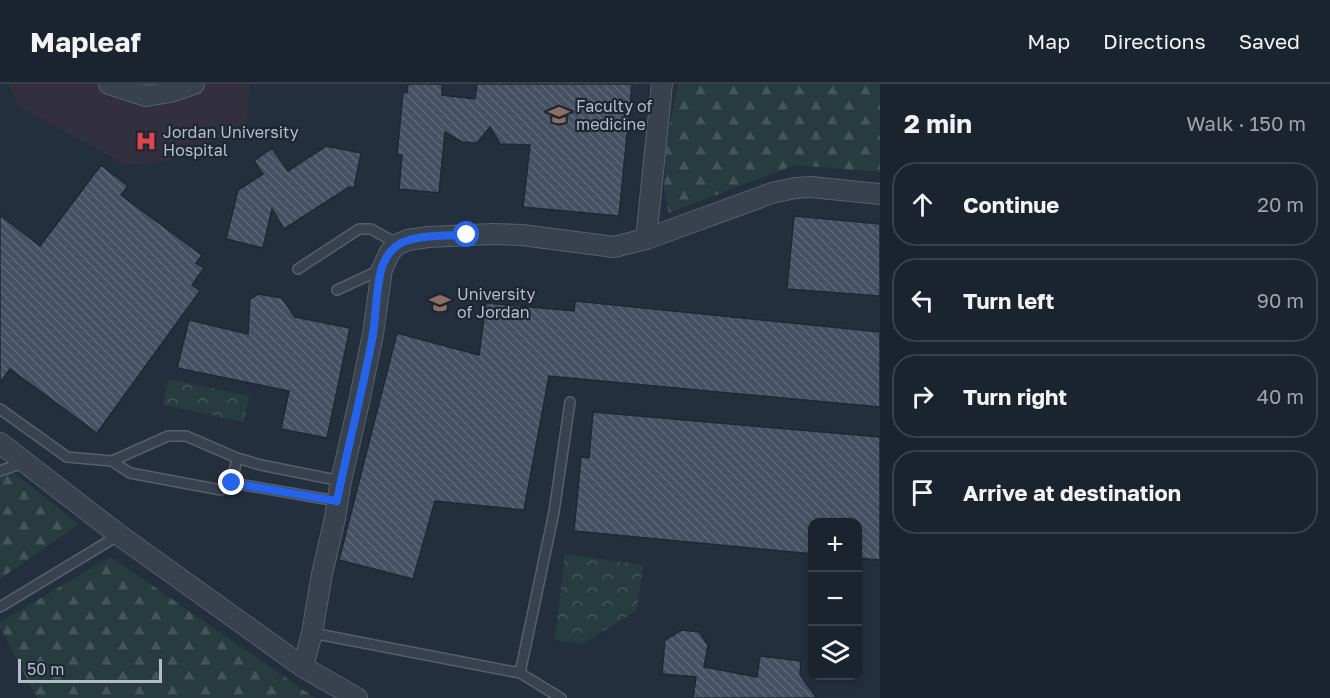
<!DOCTYPE html>
<html lang="en">
<head>
<meta charset="utf-8">
<style>
  body { margin:0; font-family:"Golos Text",sans-serif; background:#242b36; color:#f1f3f6 }
  .controls { position:absolute; right:18px; bottom:18px; display:grid; overflow:hidden; border-radius:12px; box-shadow:0 3px 9px #0003 }
  .controls button { width:54px; height:54px; display:grid; place-items:center; padding:0; border:0; border-bottom:2px solid #39404a; background:#1b232e; color:#f1f3f6; font:30px sans-serif }
  .scale { position:absolute; left:18px; bottom:15px; width:144px; box-sizing:border-box; padding-left:6px; border:3px solid #b4bcc9; border-top:0; font-size:16px; line-height:21px; white-space:nowrap; color:#b4bcc9; -webkit-text-stroke:4px #1d2633; paint-order:stroke }
  .stop { position:absolute; width:18px; height:18px; margin:-14px; border:4px solid #2563eb; border-radius:50%; background:#fff }
  .stop.end { background:#2563eb; border-color:#fff; box-shadow:0 2px 6px #0008 }
  .list { margin:0; padding:0; list-style:none }
  h2 { display:flex; justify-content:space-between; align-items:center; height:78px; margin:0; padding:0 24px; font-size:26px }
  h2 small { font-size:20px; font-weight:400; color:#a0a4aa }
  .list li { display:grid; grid-template-columns:39px 1fr auto; gap:18px; align-items:center; box-sizing:border-box; height:84px; margin:0 12px 12px; padding:0 12px; border:2px solid #39404a; border-radius:24px }
  .list b { display:block; font-size:22px; white-space:nowrap }
  .list em { font-size:20px; font-style:normal; color:#a0a4aa }
  .icon { flex:none; width:33px; height:33px; fill:none; stroke:currentColor; stroke-width:2; stroke-linecap:round; stroke-linejoin:round }
  .map { position:relative; flex:none; width:880px; height:614px; overflow:hidden }
  header { display:flex; align-items:center; gap:36px; box-sizing:border-box; height:84px; padding:0 30px; background:#1b232e; border-bottom:2px solid #39404a }
  header strong { font-size:28px }
  nav { display:flex; gap:33px; margin-inline-start:auto; font-size:21px }
  main { display:flex }
  aside { flex:1; background:#1b232e }
  .map>svg:first-child { display:block }
</style>
</head>
<body>
<header>
<strong>Mapleaf</strong>
<nav><a>Map</a><a>Directions</a><a>Saved</a></nav>
</header>
<main>
<div class="map">
<svg width="880" height="614" viewBox="0 0 880 614">
  <defs>
    <pattern id="forest-firs" width="22" height="20" patternUnits="userSpaceOnUse" patternTransform="scale(1.5)"><rect width="22" height="20" fill="#263c3f"/><path d="M5 1l3.5 6h-7zM16 11l3.5 6h-7z" fill="#435659"/></pattern>
    <pattern id="park-crowns" width="20" height="18" patternUnits="userSpaceOnUse" patternTransform="scale(1.5)"><rect width="20" height="18" fill="#263c3f"/><path d="M2 6a3 3 0 1 1 6 0M12 15a3 3 0 1 1 6 0" fill="none" stroke="#435659"/></pattern>
    <pattern id="building-back-hatch" width="6" height="6" patternUnits="userSpaceOnUse" patternTransform="scale(1.5)"><rect width="6" height="6" fill="#455162"/><path d="M-1 5l2 2M0 0l6 6M5-1l2 2" fill="none" stroke="#5d6877"/></pattern>
  </defs>
  <rect width="100%" height="100%" fill="#242f3e"/>
  <!-- medical -->
  <path fill="#32303f" d="M 9,0 L 250,0 L 247,39 L 173,76 L 127,81 L 20,23 Z"/>
  <!-- forest -->
  <path fill="url(#forest-firs)" d="M 678,0 L 880,0 L 880,88 L 795,81 L 669,129 L 664,106 L 667,55 Z
    M 0,378 L 79,440 L 0,495 Z
    M 110,473 L 111,473 L 315,614 L 37,614 L 0,543 L 0,538 Z"/>
  <!-- park -->
  <path fill="url(#park-crowns)" d="M 169,295 L 249,312 L 244,338 L 163,321 Z
    M 565,470 L 643,481 L 637,526 L 583,560 L 555,556 Z"/>
  <!-- building -->
  <path fill="url(#building-back-hatch)" stroke="#1f2835" stroke-width="1.5" d="M 408,0 L 442,0 L 442,11 L 475,15 L 477,0 L 632,0 L 619,132 L 523,123 L 530,61 L 500,60 L 490,43 L 477,59 L 462,58 L 445,48 L 439,109 L 399,105 L 402,71 L 397,71 L 403,8 L 407,9 Z
    M 326,62 L 361,69 L 354,104 L 349,103 L 284,145 L 272,125 L 263,164 L 226,155 L 238,106 L 263,90 L 254,77 L 272,64 L 288,87 Z
    M 101,81 L 128,102 L 121,111 L 202,171 L 196,179 L 204,184 L 192,201 L 200,207 L 97,349 L 10,285 L 0,299 L 0,131 L 40,162 Z
    M 794,132 L 880,140 L 880,212 L 787,205 Z
    M 258,210 L 282,214 L 295,233 L 350,244 L 327,354 L 281,345 L 289,307 L 177,284 L 189,236 L 248,250 L 250,215 Z
    M 575,217 L 880,248 L 880,323 L 549,292 L 524,426 L 435,417 L 413,495 L 339,476 L 397,249 L 479,271 L 486,219 L 574,227 Z
    M 593,328 L 880,353 L 880,476 L 858,474 L 858,438 L 813,438 L 813,470 L 574,447 L 581,373 L 589,374 Z
    M 682,546 L 699,548 L 708,561 L 704,583 L 757,593 L 760,572 L 801,577 L 800,591 L 817,614 L 693,614 L 696,593 L 662,590 L 665,556 Z"/>
  <g fill="none" stroke-linecap="round" stroke-linejoin="round">
    <defs>
      <path id="lane" d="M 298,185 L 359,145 L 371,145 L 398,160
        M 337,206 L 382,185
        M 0,325 L 67,373 L 112,377 L 130,389 L 221,406 L 232,399 L 337,417
        M 112,377 L 168,352 L 186,352 L 237,374 L 261,381 L 341,397
        M 0,387 L 25,378
        M 232,399 L 237,374
        M 0,523 L 119,451
        M 312,549 L 520,589 L 554,428 L 570,318
        M 520,589 L 561,614"/>
      <path id="street" d="M 109,0 L 146,12 L 170,8 L 194,0
        M 646,155 L 662,0
        M 0,359 L 119,451 L 303,583 L 357,614
        M 303,583 L 312,549 L 322,490 L 335,434 L 341,397 L 359,318 L 373,250 L 382,185 L 390,168 L 398,160 L 408,156 L 428,153 L 492,150 L 522,151 L 614,163 L 646,155 L 772,109 L 795,104 L 811,103 L 880,110"/>
    </defs>
    <!-- lane casing -->
    <use href="#lane" stroke="#565f6c" stroke-width="12"/>
    <!-- street casing -->
    <use href="#street" stroke="#565f6c" stroke-width="22"/>
    <!-- lane -->
    <use href="#lane" stroke="#38414e" stroke-width="9"/>
    <!-- street -->
    <use href="#street" stroke="#38414e" stroke-width="20"/>
  </g>
  <g fill="none" stroke-linecap="round" stroke-linejoin="round">
    <!-- route -->
    <path stroke="#2563eb" stroke-width="8" d="M 232,399 L 337,417 C 348,361 363,306 373,250 C 376,229 376,207 381,186 C 383,178 389,168 395,163 C 410,150 448,152 467,151"/>
  </g>
  <!-- icons -->
  <defs>
    <symbol id="university-bare" viewBox="-9 -9 18 18"><path d="M0-5L7-2L0 1L-7-2ZM-4 1L0 2.5L4 1V4Q0 6-4 4Z" fill="#8d6e63" stroke="#1d2633" stroke-width="2.5" paint-order="stroke"/></symbol>
    <symbol id="hospital-bare" viewBox="-9 -9 18 18"><path d="M-5-5h3v3.5h4V-5h3V5h-3V1.5h-4V5h-3Z" fill="#e0444e" stroke="#1d2633" stroke-width="2.5" paint-order="stroke"/></symbol>
  </defs>
  <g fill-rule="evenodd">
    <use href="#university-bare" x="544" y="16" width="30" height="30"/>
    <use href="#hospital-bare" x="131" y="42" width="30" height="30"/>
    <use href="#university-bare" x="425" y="204" width="30" height="30"/>
  </g>
  <g text-anchor="middle" dominant-baseline="central" stroke-width="4.5" stroke-linejoin="round" paint-order="stroke">
    <!-- poi labels -->
    <g font-size="16" fill="#b4bcc9" stroke="#1d2633" text-anchor="start">
      <text x="576" y="22">Faculty of<tspan x="576" dy="18">medicine</tspan></text>
      <text x="163" y="48">Jordan University<tspan x="163" dy="18">Hospital</tspan></text>
      <text x="457" y="210">University<tspan x="457" dy="18">of Jordan</tspan></text>
    </g>
  </g>
</svg>
<div class="controls">
<button>+</button>
<button>−</button>
<button><svg class="icon" aria-label="layers" viewBox="0 0 24 24"><path d="M12 4l9 5-9 5-9-5zM3 14l9 5 9-5"/></svg></button>
</div>
<div class="scale">50 m</div>
<div class="stop" style="left:467px;top:151px"></div>
<div class="stop end" style="left:232px;top:399px"></div>
</div>
<aside>
<h2>2 min<small>Walk · 150 m</small></h2>
<ul class="list">
<li><svg class="icon" aria-label="ahead" viewBox="0 0 24 24"><path d="M12 20V5M6 11l6-6 6 6"/></svg><div><b>Continue</b></div><em>20 m</em></li>
<li><svg class="icon" aria-label="left" viewBox="0 0 24 24"><path d="M17 20v-9H6M10 6l-5 5 5 5"/></svg><div><b>Turn left</b></div><em>90 m</em></li>
<li><svg class="icon" aria-label="right" viewBox="0 0 24 24"><path d="M7 20v-9h11M14 6l5 5-5 5"/></svg><div><b>Turn right</b></div><em>40 m</em></li>
<li><svg class="icon" aria-label="arrive" viewBox="0 0 24 24"><path d="M6 21V4h12l-3 4 3 4H6"/></svg><div><b>Arrive at destination</b></div></li>
</ul>
</aside>
</main>
</body>
</html>
